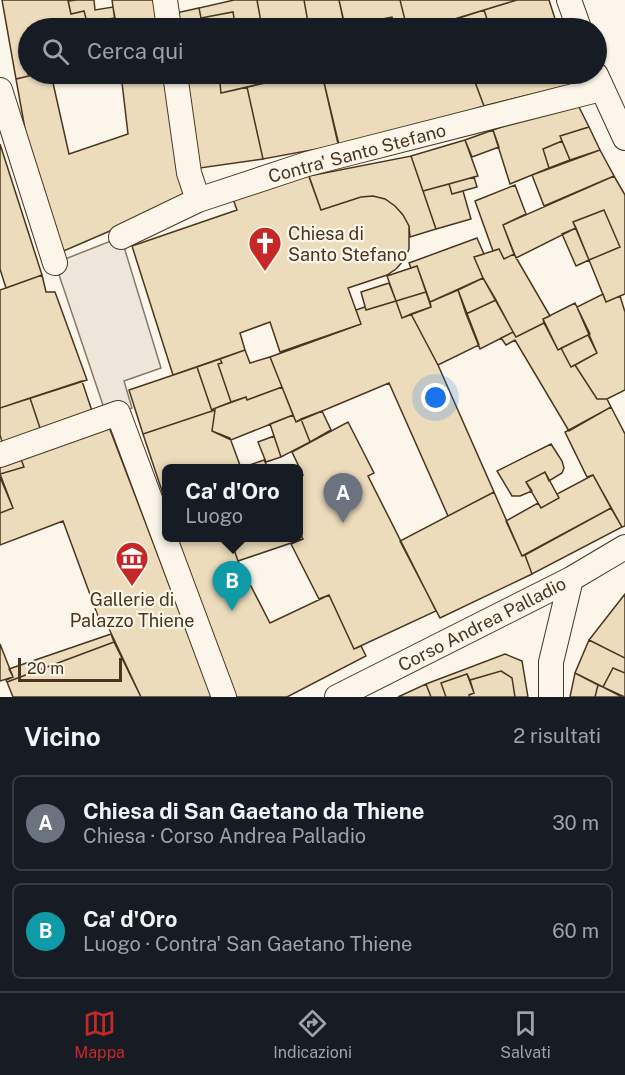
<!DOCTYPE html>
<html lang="it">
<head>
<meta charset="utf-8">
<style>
  body { margin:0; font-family:"Public Sans",sans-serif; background:#242831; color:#f1f3f6 }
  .scale { position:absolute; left:18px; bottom:15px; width:104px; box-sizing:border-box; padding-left:6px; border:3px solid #4a3520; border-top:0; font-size:16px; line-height:21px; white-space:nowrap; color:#4a3520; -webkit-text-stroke:4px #fbf6e9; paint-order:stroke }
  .you { position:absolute; left:436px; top:398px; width:21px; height:21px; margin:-15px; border:4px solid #fff; border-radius:50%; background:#1a73e8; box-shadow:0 0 0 9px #1a73e833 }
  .badge { display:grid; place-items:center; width:39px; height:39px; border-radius:50%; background:#c62828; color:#fff; font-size:20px; font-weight:700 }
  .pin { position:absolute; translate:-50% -50px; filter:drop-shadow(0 2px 3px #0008) }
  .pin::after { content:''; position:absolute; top:32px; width:21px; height:18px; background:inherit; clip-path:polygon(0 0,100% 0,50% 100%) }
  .popup { position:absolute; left:162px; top:464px; width:141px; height:78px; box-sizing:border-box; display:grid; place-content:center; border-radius:9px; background:#171b24; filter:drop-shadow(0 2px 4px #0005); font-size:20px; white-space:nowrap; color:#9ea1a6 }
  .popup b { font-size:22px; color:#f1f3f6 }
  .popup::after { content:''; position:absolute; left:50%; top:100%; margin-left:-12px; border:12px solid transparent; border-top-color:#171b24 }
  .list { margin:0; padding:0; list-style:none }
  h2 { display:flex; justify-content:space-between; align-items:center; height:78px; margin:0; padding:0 24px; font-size:26px }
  h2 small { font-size:20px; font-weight:400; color:#9ea1a6 }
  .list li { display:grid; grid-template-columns:39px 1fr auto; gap:18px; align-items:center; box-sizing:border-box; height:96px; margin:0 12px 12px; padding:0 12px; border:2px solid #363941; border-radius:9px }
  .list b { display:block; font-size:22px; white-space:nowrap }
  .list p { margin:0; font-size:20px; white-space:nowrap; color:#9ea1a6 }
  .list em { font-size:20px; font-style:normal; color:#9ea1a6 }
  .icon { flex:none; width:33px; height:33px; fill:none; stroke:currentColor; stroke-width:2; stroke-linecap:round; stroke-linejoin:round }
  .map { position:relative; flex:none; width:625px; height:697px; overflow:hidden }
  .search { position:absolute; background:#171b24; box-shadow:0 2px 4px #0004; left:18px; right:18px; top:18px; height:66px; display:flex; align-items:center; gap:15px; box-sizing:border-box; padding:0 21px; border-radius:33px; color:#9ea1a6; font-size:22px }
  .sheet { height:294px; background:#171b24 }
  nav { display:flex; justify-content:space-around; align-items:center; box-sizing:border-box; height:84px; border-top:2px solid #363941; background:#171b24; font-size:16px; color:#9ea1a6 }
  nav a { display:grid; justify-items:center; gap:3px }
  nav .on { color:#c62828 }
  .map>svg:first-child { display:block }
</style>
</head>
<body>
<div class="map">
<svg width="625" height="697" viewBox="0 0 625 697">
  <rect width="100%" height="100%" fill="#fbf6e9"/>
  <!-- parking -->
  <path fill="#ede7d9" stroke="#887966" stroke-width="1.5" d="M 121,237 L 161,368 L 124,381 L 132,408 L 107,417 L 55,263 Z"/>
  <!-- building -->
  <path fill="#ecdcbc" stroke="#4a3520" stroke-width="1.5" d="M 2,0 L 68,0 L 71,14 L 84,11 L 87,22 L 115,18 L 116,28 L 28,28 L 28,74 L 37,74 L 16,79 Z
    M 77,0 L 94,0 L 95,10 L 113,7 L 115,18 L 87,22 L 84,11 L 71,14 L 68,1 Z
    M 112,0 L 156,0 L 160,28 L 116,28 Z
    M 234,0 L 257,0 L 262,28 L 226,28 L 225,27 L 235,25 L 233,12 L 201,18 L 199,8 Z
    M 257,0 L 304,0 L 309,28 L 262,28 Z
    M 304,0 L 339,0 L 345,28 L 309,28 Z
    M 339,0 L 400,0 L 407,28 L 395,28 L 392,17 L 345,26 Z
    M 400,0 L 517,0 L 425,28 L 407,28 Z
    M 517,0 L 549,0 L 558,28 L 490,28 L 484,10 Z
    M 199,8 L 203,28 L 178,28 L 176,13 Z
    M 484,10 L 490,28 L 452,28 L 450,21 Z
    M 233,12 L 235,25 L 225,27 L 226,28 L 203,28 L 201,18 Z
    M 37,74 L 51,74 L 69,154 L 128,134 L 121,74 L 165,74 L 191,196 L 59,253 L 34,179 L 16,79 Z
    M 184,74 L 219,74 L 221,93 L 247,87 L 263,159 L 193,169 Z
    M 219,74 L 268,74 L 270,82 L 221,93 Z
    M 277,74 L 322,74 L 339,145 L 263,159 L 247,87 L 279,79 Z
    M 322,74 L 359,74 L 360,78 L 372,74 L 472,74 L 484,106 L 390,135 L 339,148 Z
    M 472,74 L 571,74 L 574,84 L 484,106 Z
    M 576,101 L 589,127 L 560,136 L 562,141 L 543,149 L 549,168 L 510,184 L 493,130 Z
    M 589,127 L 600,150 L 570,160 L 560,136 Z
    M 493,130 L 499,147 L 472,157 L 465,140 Z
    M 465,140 L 478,176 L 423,191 L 411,156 Z
    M 562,141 L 570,160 L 549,168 L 543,149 Z
    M 0,144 L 42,275 L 6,288 L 0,269 Z
    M 600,150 L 614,176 L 544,206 L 532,175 Z
    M 411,156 L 436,229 L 410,237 L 409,226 L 403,215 L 395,206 L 385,199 L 373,196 L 361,197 L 321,210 L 309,176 Z
    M 308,174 L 321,210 L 361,197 L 373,196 L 385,199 L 395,206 L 403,215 L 409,226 L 409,249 L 404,260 L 396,269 L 387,275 L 348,288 L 361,324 L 280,352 L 270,322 L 240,333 L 245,350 L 173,375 L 132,246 L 237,210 L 233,199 Z
    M 614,176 L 625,195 L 625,294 L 606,302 L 589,260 L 620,247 L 604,210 L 573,222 L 576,228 L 516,258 L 503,225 Z
    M 474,177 L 477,187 L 452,194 L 449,184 Z
    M 449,184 L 452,194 L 463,191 L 471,219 L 436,229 L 423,191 Z
    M 515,185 L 526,214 L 503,225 L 514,254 L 504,259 L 499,249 L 493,251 L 475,201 Z
    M 604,210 L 620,247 L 589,260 L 573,222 Z
    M 576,228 L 589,260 L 576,266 L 562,234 Z
    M 477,238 L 484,254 L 474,257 L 483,278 L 430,302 L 417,266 L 411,268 L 409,263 Z
    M 499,249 L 504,259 L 514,254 L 550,316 L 543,319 L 544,323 L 516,337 L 483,278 L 474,257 Z
    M 417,266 L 426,292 L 396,301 L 387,276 Z
    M 42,275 L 46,292 L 55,292 L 87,380 L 0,408 L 0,290 Z
    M 483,278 L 496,300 L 466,314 L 458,290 Z
    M 389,283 L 396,301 L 366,310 L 361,292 Z
    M 458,290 L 479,345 L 438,365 L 411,314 L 431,307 L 430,302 Z
    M 426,292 L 431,307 L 402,318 L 396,301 Z
    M 603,294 L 606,302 L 620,296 L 625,312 L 625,390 L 607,399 L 597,399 L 575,365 L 597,353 L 577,307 Z
    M 496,300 L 513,332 L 480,349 L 466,314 Z
    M 396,301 L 402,318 L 411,314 L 438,365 L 494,492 L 448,516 L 389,383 L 296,422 L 270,357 L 361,324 L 356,310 L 365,307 L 366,310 Z
    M 575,303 L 590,334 L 558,350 L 543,319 Z
    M 544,323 L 558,350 L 561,348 L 571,367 L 575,365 L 597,399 L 607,399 L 611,407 L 569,431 L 515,340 L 506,345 L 501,338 L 513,332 L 516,337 Z
    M 588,335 L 597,353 L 571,367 L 561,348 Z
    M 245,350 L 250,363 L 270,357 L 282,387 L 247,400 L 246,397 L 231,402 L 218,364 L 222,363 L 220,359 Z
    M 220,359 L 222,363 L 218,364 L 231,402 L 213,409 L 212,411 L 197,367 Z
    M 197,367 L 212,411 L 143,434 L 129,390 Z
    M 82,381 L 94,417 L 42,434 L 30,398 Z
    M 282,387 L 293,415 L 231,440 L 212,431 L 215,410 L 212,411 L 213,409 L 246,397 L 247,400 Z
    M 30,398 L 42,434 L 3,445 L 0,435 L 0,408 Z
    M 611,407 L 625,434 L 625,526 L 622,527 L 593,475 L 587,477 L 565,432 Z
    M 215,410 L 212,431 L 230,438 L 241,468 L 166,468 L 166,496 L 164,497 L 143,434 Z
    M 322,411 L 331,430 L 310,442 L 301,419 Z
    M 293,415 L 296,422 L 301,419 L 310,442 L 281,457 L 270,424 Z
    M 348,422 L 374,473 L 368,476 L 436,611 L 354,649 L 329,595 L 319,599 L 291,544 L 303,539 L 298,529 L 298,482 L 303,475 L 292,452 Z
    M 109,427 L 212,697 L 141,697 L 104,618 L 99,619 L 63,521 L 0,545 L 0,513 L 13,508 L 0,474 L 24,467 L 19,454 Z
    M 274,436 L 281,457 L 266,462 L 258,442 Z
    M 551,444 L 562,461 L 564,468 L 562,473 L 549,481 L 545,472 L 526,482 L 532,491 L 520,496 L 512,496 L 497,471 Z
    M 19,454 L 24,467 L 0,474 L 0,460 Z
    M 264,460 L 268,468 L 241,468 Z
    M 545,472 L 559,498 L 541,508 L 526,482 Z
    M 593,475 L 611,508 L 522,556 L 506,521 L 538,503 L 541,508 L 559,498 L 557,494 Z
    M 0,477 L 13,508 L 0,513 Z
    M 494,492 L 522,556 L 525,555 L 532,574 L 440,618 L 400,541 Z
    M 611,508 L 622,527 L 532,574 L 525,555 Z
    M 298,529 L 303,539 L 238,561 L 230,538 L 298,538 Z
    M 178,538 L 230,538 L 238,561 L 270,623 L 329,595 L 354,649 L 361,646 L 366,656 L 287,697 L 234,697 L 212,652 Z
    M 625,594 L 625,658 L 589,640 Z
    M 111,634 L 114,642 L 7,682 L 6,680 L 13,677 L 9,669 Z
    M 589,640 L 625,658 L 625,673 L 613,668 L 603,687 L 575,673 Z
    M 114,642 L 141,697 L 13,697 L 7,682 Z
    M 0,644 L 13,677 L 0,681 Z
    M 505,654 L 522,661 L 528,697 L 515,697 L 512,678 L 501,671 L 470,680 L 467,674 L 441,683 L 446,697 L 431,697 L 426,684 Z
    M 613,668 L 625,673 L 625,697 L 603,687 Z
    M 501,671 L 512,678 L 515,697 L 470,697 L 469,695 L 474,693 L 470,680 Z
    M 575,673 L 598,685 L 595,697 L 570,697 Z
    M 467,674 L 474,693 L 469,695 L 470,697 L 446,697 L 441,683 Z
    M 426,684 L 431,697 L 398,697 Z
    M 598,685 L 603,687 L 622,697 L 595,697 Z"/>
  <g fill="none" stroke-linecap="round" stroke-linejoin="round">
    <defs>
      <path id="pedestrian" d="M 165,0 L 169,28
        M 569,0 L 579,28
        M 175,74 L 189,173 L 198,200
        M 596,75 L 625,138
        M 0,90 L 55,263
        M 121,237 L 198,200 L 307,164 L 601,89
        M 0,455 L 118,413 L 224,697
        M 337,697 L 571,579 L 625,547
        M 551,697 L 551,662 L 571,579"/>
    </defs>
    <!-- pedestrian casing -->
    <use href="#pedestrian" stroke="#4a3520" stroke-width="26"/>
    <!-- pedestrian -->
    <use href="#pedestrian" stroke="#fbf6e9" stroke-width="24"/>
  </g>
  <!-- icons -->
  <defs>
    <symbol id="church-pin" viewBox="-11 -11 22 30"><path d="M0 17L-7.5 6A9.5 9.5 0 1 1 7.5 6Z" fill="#c62828" stroke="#fbf6e9"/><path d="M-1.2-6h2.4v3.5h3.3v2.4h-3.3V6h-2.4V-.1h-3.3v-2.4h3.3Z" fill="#fff"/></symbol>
    <symbol id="museum-pin" viewBox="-11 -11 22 30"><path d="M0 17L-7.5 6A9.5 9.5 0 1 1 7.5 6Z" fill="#c62828" stroke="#fbf6e9"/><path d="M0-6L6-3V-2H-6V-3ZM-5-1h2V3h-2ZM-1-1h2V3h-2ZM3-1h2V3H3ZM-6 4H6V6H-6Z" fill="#fff"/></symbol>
  </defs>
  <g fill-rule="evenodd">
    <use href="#church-pin" x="246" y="224" width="38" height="52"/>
    <use href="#museum-pin" x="113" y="539" width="38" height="52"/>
  </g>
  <g text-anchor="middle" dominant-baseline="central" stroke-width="4.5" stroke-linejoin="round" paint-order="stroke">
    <!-- street labels -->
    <g font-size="18" fill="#4a3520" stroke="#fbf6e9">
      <text transform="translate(357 153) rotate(-15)">Contra' Santo Stefano</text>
      <text transform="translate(482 624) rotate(-27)">Corso Andrea Palladio</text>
    </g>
    <!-- poi labels -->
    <g font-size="18" fill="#4a3520" stroke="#fbf6e9" text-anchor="start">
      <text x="288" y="233">Chiesa di<tspan x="288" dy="21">Santo Stefano</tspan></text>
      <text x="132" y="599" text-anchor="middle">Gallerie di<tspan x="132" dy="21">Palazzo Thiene</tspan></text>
    </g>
  </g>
</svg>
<div class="scale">20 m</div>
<div class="you"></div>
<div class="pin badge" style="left:343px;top:523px;background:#6b7280">A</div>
<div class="pin badge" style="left:232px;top:611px;background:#0f9aa8">B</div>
<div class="popup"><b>Ca' d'Oro</b>Luogo</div>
<div class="search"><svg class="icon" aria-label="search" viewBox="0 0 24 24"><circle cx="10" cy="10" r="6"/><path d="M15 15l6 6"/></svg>Cerca qui</div>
</div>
<section class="sheet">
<h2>Vicino<small>2 risultati</small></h2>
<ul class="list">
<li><span class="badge" style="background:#6b7280">A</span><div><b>Chiesa di San Gaetano da Thiene</b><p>Chiesa · Corso Andrea Palladio</p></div><em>30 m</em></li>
<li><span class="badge" style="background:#0f9aa8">B</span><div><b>Ca' d'Oro</b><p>Luogo · Contra' San Gaetano Thiene</p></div><em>60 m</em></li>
</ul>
</section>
<nav>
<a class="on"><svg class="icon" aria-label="map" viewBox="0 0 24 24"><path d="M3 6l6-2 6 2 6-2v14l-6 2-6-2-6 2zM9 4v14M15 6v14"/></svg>Mappa</a>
<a><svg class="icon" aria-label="directions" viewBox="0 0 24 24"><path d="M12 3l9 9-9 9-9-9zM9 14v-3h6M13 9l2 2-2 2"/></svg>Indicazioni</a>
<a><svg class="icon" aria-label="saved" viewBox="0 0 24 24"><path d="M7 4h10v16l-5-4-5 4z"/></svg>Salvati</a>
</nav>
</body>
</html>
